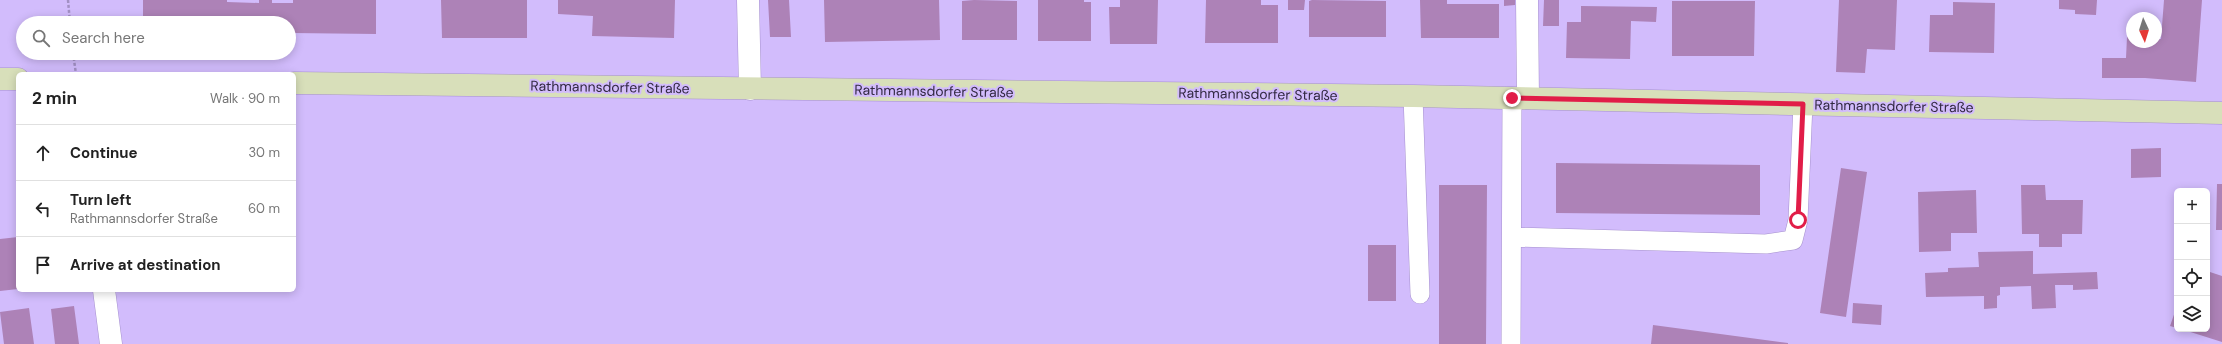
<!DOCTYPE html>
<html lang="en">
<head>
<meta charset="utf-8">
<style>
  body { margin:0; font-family:"DM Sans",sans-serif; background:#f2f2f2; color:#222 }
  .controls { position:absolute; right:12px; bottom:12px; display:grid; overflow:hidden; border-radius:6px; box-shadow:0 2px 10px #0003 }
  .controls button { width:36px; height:36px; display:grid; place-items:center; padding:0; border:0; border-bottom:1px solid #e0e0e0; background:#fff; color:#222; font:20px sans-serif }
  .compass { position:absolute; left:2126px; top:12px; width:36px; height:36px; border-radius:50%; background:#fff; box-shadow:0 2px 10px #0003; rotate:176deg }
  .stop { position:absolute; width:12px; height:12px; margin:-9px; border:3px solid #e11d48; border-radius:50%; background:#fff }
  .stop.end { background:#e11d48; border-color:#fff; box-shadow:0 1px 4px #0008 }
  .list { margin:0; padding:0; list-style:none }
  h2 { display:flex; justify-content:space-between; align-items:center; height:52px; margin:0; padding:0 16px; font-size:17px }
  h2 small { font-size:13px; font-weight:400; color:#767676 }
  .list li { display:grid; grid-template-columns:26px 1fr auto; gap:12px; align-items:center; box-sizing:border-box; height:56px; padding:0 16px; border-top:1px solid #e0e0e0 }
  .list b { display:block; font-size:15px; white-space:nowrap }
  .list p { margin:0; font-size:13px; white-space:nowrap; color:#767676 }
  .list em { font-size:13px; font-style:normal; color:#767676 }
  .icon { flex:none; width:22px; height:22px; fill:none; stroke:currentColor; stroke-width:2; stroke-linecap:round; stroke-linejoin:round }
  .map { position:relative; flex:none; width:2222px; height:344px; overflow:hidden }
  .search { position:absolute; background:#fff; box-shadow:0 2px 10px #0003; left:16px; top:16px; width:280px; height:44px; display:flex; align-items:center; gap:10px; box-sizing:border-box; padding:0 14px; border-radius:22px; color:#767676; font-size:15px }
  .panel { position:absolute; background:#fff; box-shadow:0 2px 10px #0003; left:16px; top:72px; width:280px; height:220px; border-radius:6px }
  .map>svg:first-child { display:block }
</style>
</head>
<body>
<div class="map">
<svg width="2222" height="344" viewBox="0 0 2222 344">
  <rect width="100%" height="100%" fill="#d2bcfc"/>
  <!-- building -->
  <path fill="#ad82b7" d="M 143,0 L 227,0 L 227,2 L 259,3 L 259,0 L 272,0 L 272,3 L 293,3 L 293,0 L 376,0 L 376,34 L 292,33 L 292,31 L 289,31 L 289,23 L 143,23 Z
    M 441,0 L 527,0 L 527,38 L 442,38 Z
    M 558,0 L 675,0 L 674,38 L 592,36 L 593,16 L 558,14 Z
    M 768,0 L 789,0 L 791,37 L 770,37 Z
    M 824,0 L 939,0 L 940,40 L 825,42 Z
    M 974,0 L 1017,1 L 1017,40 L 962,40 L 962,1 Z
    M 1038,0 L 1084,0 L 1084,2 L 1091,2 L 1091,41 L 1038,41 Z
    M 1120,0 L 1158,0 L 1157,44 L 1110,44 L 1109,7 L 1120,7 Z
    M 1206,0 L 1261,0 L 1261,5 L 1278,5 L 1278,43 L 1205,43 Z
    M 1288,0 L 1305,0 L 1304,10 L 1288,10 Z
    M 1312,0 L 1386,1 L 1386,37 L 1309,37 L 1309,1 Z
    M 1420,0 L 1447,0 L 1447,4 L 1499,4 L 1499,38 L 1421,38 Z
    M 1504,0 L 1515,0 L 1515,5 L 1504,6 Z
    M 1544,0 L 1559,0 L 1559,26 L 1543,26 Z
    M 1839,0 L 1897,0 L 1895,50 L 1867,49 L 1865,73 L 1836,72 Z
    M 2059,0 L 2097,0 L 2096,15 L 2075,14 L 2075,10 L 2059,9 Z
    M 2164,0 L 2202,0 L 2196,82 L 2145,78 L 2102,78 L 2102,58 L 2126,58 L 2127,37 L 2132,38 L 2132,42 L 2156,42 L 2156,39 L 2161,39 Z
    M 1672,1 L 1755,1 L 1754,56 L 1672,56 Z
    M 1953,2 L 1995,3 L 1994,53 L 1929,52 L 1930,15 L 1953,15 Z
    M 1581,6 L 1657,7 L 1656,22 L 1631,21 L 1630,59 L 1566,58 L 1567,22 L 1581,22 Z
    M 2161,148 L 2161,177 L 2131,178 L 2131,149 Z
    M 1556,163 L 1760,165 L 1760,215 L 1556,213 Z
    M 1841,168 L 1867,172 L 1846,317 L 1820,313 Z
    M 2217,184 L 2222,184 L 2222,230 L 2216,230 Z
    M 1439,185 L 1487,185 L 1486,344 L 1439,344 Z
    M 2021,185 L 2045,185 L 2046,200 L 2083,200 L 2082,234 L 2062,234 L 2062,247 L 2039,247 L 2039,234 L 2022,234 Z
    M 1976,190 L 1977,233 L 1951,233 L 1951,251 L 1919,252 L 1918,192 Z
    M 18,237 L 18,289 L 0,291 L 0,239 Z
    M 1368,245 L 1396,245 L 1396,301 L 1368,301 Z
    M 2033,251 L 2033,274 L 2097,272 L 2098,289 L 2073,290 L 2073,285 L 2055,285 L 2056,308 L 2032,309 L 2031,286 L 2000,287 L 2000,295 L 1997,296 L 1997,308 L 1984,309 L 1984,296 L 1926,297 L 1925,273 L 1948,272 L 1948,268 L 1979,267 L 1978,252 Z
    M 2207,271 L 2222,276 L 2222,342 L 2181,329 L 2207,329 Z
    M 1853,303 L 1882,305 L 1881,325 L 1852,323 Z
    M 74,306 L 79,344 L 55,344 L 51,309 Z
    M 2177,306 L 2177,328 L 2170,326 Z
    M 29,308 L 34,344 L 4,344 L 0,312 Z
    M 1653,325 L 1788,343 L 1788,344 L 1651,344 Z"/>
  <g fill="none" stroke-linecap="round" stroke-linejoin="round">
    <defs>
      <path id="lane" d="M 1413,96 L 1420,294
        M 1512,237 L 1766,244 L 1793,240 L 1798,220 L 1803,104
        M 1511,344 L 1512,98"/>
      <path id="street" d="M 748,0 L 750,89
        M 1527,0 L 1528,98
        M 104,290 L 111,344"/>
      <path id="secondary" d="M 0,79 L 18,79
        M 294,83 L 1413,96 L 2222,113"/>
    </defs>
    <!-- lane casing -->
    <use href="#lane" stroke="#a691ce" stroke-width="20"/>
    <!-- street casing -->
    <use href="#street" stroke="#a691ce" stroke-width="23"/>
    <!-- secondary casing -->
    <use href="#secondary" stroke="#a691ce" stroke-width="23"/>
    <!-- path -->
    <path stroke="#a290c4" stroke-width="2.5" stroke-dasharray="3 2" stroke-linecap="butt" d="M 68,0 L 70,23
      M 73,53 L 76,74"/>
    <!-- lane -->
    <use href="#lane" stroke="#fff" stroke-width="19"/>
    <!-- street -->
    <use href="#street" stroke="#fff" stroke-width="22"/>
    <!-- secondary -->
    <use href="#secondary" stroke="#d8dfba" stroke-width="22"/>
  </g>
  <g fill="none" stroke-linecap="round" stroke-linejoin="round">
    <!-- route -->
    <path stroke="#e11d48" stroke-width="5" d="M 1512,98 L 1803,104 L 1798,220"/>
  </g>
  <g text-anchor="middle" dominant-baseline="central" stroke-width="4" stroke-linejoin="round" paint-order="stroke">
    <!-- street labels -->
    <g font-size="14" fill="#322942" stroke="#d2bcfc">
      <text transform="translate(610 87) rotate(1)">Rathmannsdorfer Straße</text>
      <text transform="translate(934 91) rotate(1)">Rathmannsdorfer Straße</text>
      <text transform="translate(1258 94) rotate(1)">Rathmannsdorfer Straße</text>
      <text transform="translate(1894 106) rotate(1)">Rathmannsdorfer Straße</text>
    </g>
  </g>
</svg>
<div class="controls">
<button>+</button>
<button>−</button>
<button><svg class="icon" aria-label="locate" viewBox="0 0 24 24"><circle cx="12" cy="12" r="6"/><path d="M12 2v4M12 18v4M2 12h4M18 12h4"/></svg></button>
<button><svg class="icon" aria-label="layers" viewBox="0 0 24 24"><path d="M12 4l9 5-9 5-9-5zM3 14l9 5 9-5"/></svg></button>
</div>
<svg class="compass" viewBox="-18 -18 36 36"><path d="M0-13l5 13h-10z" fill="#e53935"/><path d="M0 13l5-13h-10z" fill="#767676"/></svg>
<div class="stop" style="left:1798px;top:220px"></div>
<div class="stop end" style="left:1512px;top:98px"></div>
<div class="search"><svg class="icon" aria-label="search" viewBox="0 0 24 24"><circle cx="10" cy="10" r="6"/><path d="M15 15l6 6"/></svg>Search here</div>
<section class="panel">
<h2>2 min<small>Walk · 90 m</small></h2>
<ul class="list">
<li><svg class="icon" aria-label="ahead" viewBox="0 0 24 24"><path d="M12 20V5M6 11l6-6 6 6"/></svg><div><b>Continue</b></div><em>30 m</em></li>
<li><svg class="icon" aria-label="left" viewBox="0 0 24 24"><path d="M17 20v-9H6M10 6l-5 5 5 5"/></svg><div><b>Turn left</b><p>Rathmannsdorfer Straße</p></div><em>60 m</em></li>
<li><svg class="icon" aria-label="arrive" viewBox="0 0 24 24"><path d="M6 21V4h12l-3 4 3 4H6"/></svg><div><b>Arrive at destination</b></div></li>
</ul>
</section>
</div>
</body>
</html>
